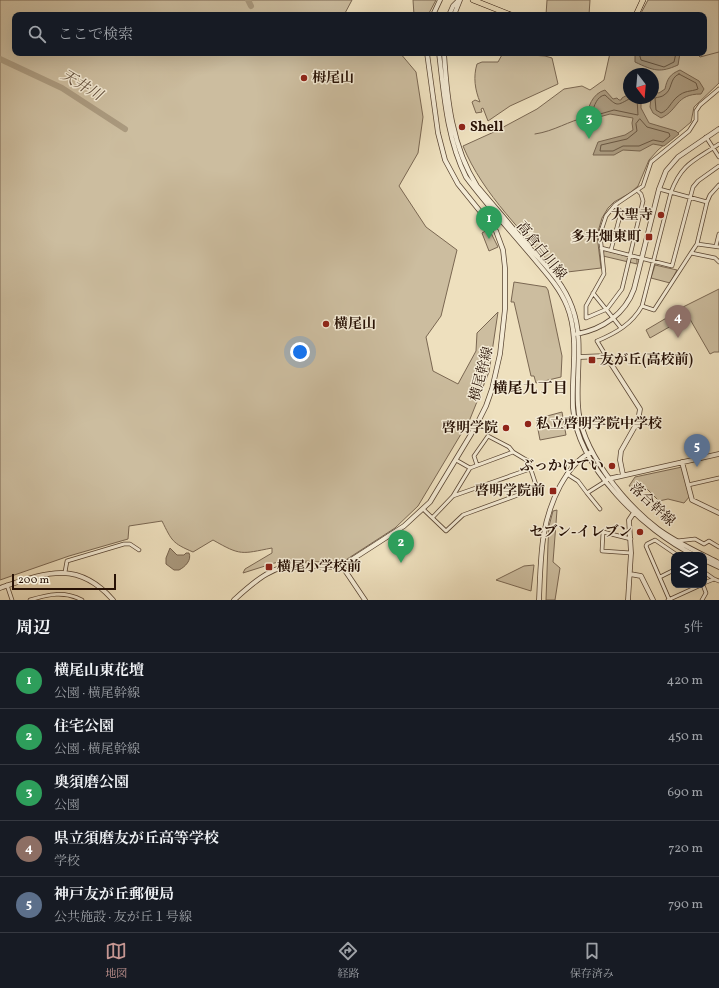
<!DOCTYPE html>
<html lang="ja">
<head>
<meta charset="utf-8">
<style>
  body { margin:0; font-family:Vollkorn,"Noto Serif JP",serif; background:#20242c; color:#f1f3f6 }
  .controls { position:absolute; right:12px; bottom:12px; display:grid; overflow:hidden; border-radius:8px; box-shadow:0 4px 16px #0002 }
  .controls button { width:36px; height:36px; display:grid; place-items:center; padding:0; border:0; border-bottom:1px solid #363941; background:#171b24; color:#f1f3f6; font:20px sans-serif }
  .compass { position:absolute; left:623px; top:68px; width:36px; height:36px; border-radius:50%; background:#171b24; box-shadow:0 4px 16px #0002; rotate:164deg }
  .scale { position:absolute; left:12px; bottom:10px; width:104px; box-sizing:border-box; padding-left:4px; border:2px solid #271105; border-top:0; font-size:11px; line-height:14px; white-space:nowrap; color:#271105; -webkit-text-stroke:3px #f4ebd5; paint-order:stroke }
  .you { position:absolute; left:300px; top:352px; width:14px; height:14px; margin:-10px; border:3px solid #fff; border-radius:50%; background:#1a73e8; box-shadow:0 0 0 6px #1a73e833 }
  .badge { display:grid; place-items:center; width:26px; height:26px; border-radius:50%; background:#c59692; color:#fff; font-size:13px; font-weight:700 }
  .pin { position:absolute; translate:-50% -33px; filter:drop-shadow(0 1px 2px #0008) }
  .pin::after { content:''; position:absolute; top:21px; width:14px; height:12px; background:inherit; clip-path:polygon(0 0,100% 0,50% 100%) }
  .list { margin:0; padding:0; list-style:none }
  h2 { display:flex; justify-content:space-between; align-items:center; height:52px; margin:0; padding:0 16px; font-size:17px }
  h2 small { font-size:13px; font-weight:400; color:#9ea1a6 }
  .list li { display:grid; grid-template-columns:26px 1fr auto; gap:12px; align-items:center; box-sizing:border-box; height:56px; padding:0 16px; border-top:1px solid #363941 }
  .list b { display:block; font-size:15px; white-space:nowrap }
  .list p { margin:0; font-size:13px; white-space:nowrap; color:#9ea1a6 }
  .list em { font-size:13px; font-style:normal; color:#9ea1a6 }
  .icon { flex:none; width:22px; height:22px; fill:none; stroke:currentColor; stroke-width:2; stroke-linecap:round; stroke-linejoin:round }
  .map { position:relative; flex:none; width:719px; height:600px; overflow:hidden }
  .search { position:absolute; background:#171b24; box-shadow:0 4px 16px #0002; left:12px; right:12px; top:12px; height:44px; display:flex; align-items:center; gap:10px; box-sizing:border-box; padding:0 14px; border-radius:8px; color:#9ea1a6; font-size:15px }
  .sheet { height:332px; background:#171b24 }
  nav { display:flex; justify-content:space-around; align-items:center; box-sizing:border-box; height:56px; border-top:1px solid #363941; background:#171b24; font-size:11px; color:#9ea1a6 }
  nav a { display:grid; justify-items:center; gap:2px }
  nav .on { color:#c59692 }
  .map>svg:first-child { display:block }
</style>
</head>
<body>
<div class="map">
<svg width="719" height="600" viewBox="0 0 719 600">
  <rect width="100%" height="100%" fill="#eee0be"/>
  <filter id="stains"><feTurbulence type="fractalNoise" baseFrequency=".005" numOctaves="4"/><feColorMatrix values="0 0 0 0 .2 0 0 0 0 .09 0 0 0 0 .02 0 0 0 .5 -.17"/></filter>
  <radialGradient id="worn" r=".72"><stop offset=".6" stop-color="#630" stop-opacity="0"/><stop offset="1" stop-color="#630" stop-opacity=".3"/></radialGradient>
  <!-- green -->
  <path fill="#ccbd9f" stroke="#7a6752" fill-rule="evenodd" d="M 0,0 L 352,0 L 344,15 L 15,15 L 15,53 L 400,53 L 416,72 L 423,117 L 418,153 L 399,186 L 426,227 L 457,250 L 441,316 L 426,337 L 433,371 L 458,384 L 476,351 L 477,333 L 498,312 L 489,372 L 470,419 L 418,506 L 395,528 L 341,563 L 284,560 L 243,573 L 245,569 L 272,553 L 272,548 C 241,554 241,556 213,540 L 193,552 C 172,543 172,541 162,521 L 129,526 L 128,539 L 69,556 L 0,580 Z
    M 413,0 L 436,0 L 428,15 L 414,15 Z
    M 547,0 L 590,0 L 589,15 L 546,15 Z
    M 648,0 L 719,0 L 719,83 L 694,107 L 691,122 L 658,150 L 649,160 L 638,186 L 630,193 L 614,202 L 608,208 L 602,218 L 597,235 L 601,268 L 559,273 C 525,234 483,195 463,146 L 496,131 L 537,109 L 564,89 L 582,86 L 590,90 L 604,80 L 610,53 L 704,53 L 704,15 L 640,15 ZM 629,74 L 653,74 L 653,98 L 629,98 Z
    M 503,53 L 545,56 L 552,58 L 558,84 L 510,106 L 488,121 L 483,108 L 481,109 L 482,112 L 476,113 L 472,102 L 475,100 L 480,102 C 475,90 473,77 477,64 L 482,62 L 498,62 Z
    M 489,229 L 498,247 L 489,251 L 482,233 Z
    M 604,250 L 637,259 L 637,264 L 603,256 Z
    M 655,265 L 677,270 L 670,283 L 651,278 Z
    M 514,282 L 546,287 L 548,290 L 562,356 L 561,377 L 536,383 L 534,376 L 531,376 L 514,302 L 511,302 Z
    M 719,289 L 719,352 L 714,352 L 710,354 L 683,307 Z
    M 680,310 L 685,318 L 650,338 L 646,330 Z
    M 562,412 L 566,435 L 540,440 L 536,419 Z
    M 682,467 L 690,496 L 684,503 L 668,499 L 659,501 L 647,489 L 629,486 L 635,477 Z
    M 557,510 L 553,562 L 560,568 L 555,600 L 546,600 L 548,544 L 549,526 L 553,511 Z
    M 534,565 L 531,591 L 496,580 L 524,566 Z"/>
  <!-- water -->
  <path fill="#aa9a7f" stroke="#76634e" d="M 680,53 L 678,65 C 660,73 654,71 635,62 L 635,54 L 636,53 Z
    M 680,70 L 699,81 L 704,89 L 701,94 C 675,94 679,110 661,118 L 653,113 L 650,107 L 651,98 L 653,98 L 653,92 L 659,93 L 665,89 C 667,79 670,74 680,70 Z
    M 605,90 L 613,99 L 617,98 L 619,100 L 621,100 L 622,98 L 629,94 L 629,98 L 641,98 L 641,108 L 649,123 L 676,131 L 679,134 L 664,146 L 653,144 L 640,151 L 623,150 L 614,155 L 593,155 L 598,142 L 625,135 L 633,130 L 632,123 L 633,118 L 610,114 L 592,119 L 591,122 L 588,120 C 586,108 593,93 605,90 Z
    M 170,548 L 177,555 L 184,555 L 186,553 L 189,553 C 192,560 185,567 179,570 L 174,570 L 166,564 L 166,558 Z"/>
  <g fill="none" stroke-linecap="round" stroke-linejoin="round">
    <!-- shore -->
    <path stroke="#685642" stroke-width="1" d="M 639,53 L 641,60 L 664,67 L 674,62 L 676,53
      M 679,74 L 696,83 L 698,89 C 690,92 685,90 677,97 C 671,102 668,111 661,113 L 656,110 L 655,98 C 658,97 662,97 664,95 C 673,90 669,78 679,74 Z
      M 631,98 C 616,106 618,107 605,95 C 597,96 594,106 592,113 L 600,114 L 614,110 L 638,115 L 637,98
      M 640,119 L 647,127 L 669,133 L 670,136 L 663,142 L 653,140 L 639,146 L 623,146 L 613,151 L 600,151 L 601,145 L 627,139 L 637,131 L 636,124 Z"/>
    <!-- stream -->
    <path stroke="#76634e" stroke-width="1" d="M 696,53 L 700,57 L 719,52
      M 535,134 C 555,131 568,121 587,117"/>
    <!-- river -->
    <path stroke="#aa9a7f" stroke-width="6" d="M 248,0 L 251,6
      M 0,59 L 62,88 L 125,129"/>
    <defs>
      <path id="minor" d="M 706,137 L 719,157
        M 659,189 L 707,202 L 710,195 L 719,185
        M 637,190 L 641,194 L 643,201 L 622,289 L 607,309 L 586,318 L 586,306 L 604,274 L 600,234 L 606,216 L 615,205 L 643,186 L 651,162 L 689,131 L 696,120 L 696,111 L 700,105 L 719,89
        M 697,244 L 719,247
        M 716,246 L 719,234
        M 601,248 L 672,266 L 693,187 L 698,181 L 719,166
        M 611,250 L 621,212 L 615,205
        M 691,253 L 715,258 L 719,262
        M 593,293 L 621,328
        M 642,306 L 654,310 L 656,307 L 691,253 L 697,244 L 707,202
        M 606,356 L 597,341 C 616,333 632,324 642,306 L 671,192 C 682,163 694,161 719,144
        M 477,465 L 474,456 L 488,436 L 509,447 L 513,452
        M 567,474 L 578,481 L 587,493 L 606,481
        M 688,485 L 719,478
        M 587,493 L 600,509
        M 453,496 L 470,468
        M 423,509 L 446,531 L 463,515 L 537,488 L 528,461 L 513,452 L 470,468 L 456,460
        M 433,517 L 453,496 L 530,469
        M 631,539 L 603,532 L 602,551 L 631,553
        M 677,541 L 695,539 L 704,544 L 709,541 L 719,547
        M 65,572 L 67,561 L 124,544 L 130,544 L 139,550
        M 704,572 L 714,579
        M 660,577 L 674,570
        M 704,583 L 714,579 L 719,581
        M 7,585 L 12,600
        M 669,599 L 646,546 L 647,544 L 655,540 L 677,555
        M 30,600 C 49,594 64,591 82,600
        M 668,600 L 701,585
        M 702,600 L 706,593 L 703,585"/>
      <path id="tertiary" d="M 433,15 L 440,0
        M 449,15 L 453,6 L 459,0
        M 454,15 L 460,0
        M 439,53 C 444,95 447,139 466,177 C 486,204 509,229 530,254 C 544,271 559,286 567,306 C 580,338 571,375 573,408 C 577,467 645,531 694,555
        M 444,53 C 447,99 452,147 477,186 C 494,206 511,226 528,246 C 545,265 563,282 572,307 C 584,339 576,372 578,405 C 580,450 624,503 658,529 C 677,543 698,552 719,563
        M 577,334 C 603,329 625,314 634,289 L 659,189 L 666,171 L 678,157 L 719,129
        M 579,357 L 606,356 L 640,409 L 638,421 L 621,451 L 620,460 L 623,475
        M 682,462 L 692,500 L 719,513
        M 608,479 L 719,454
        M 704,560 L 719,567
        M 342,566 L 365,600
        M 630,574 L 641,576 L 653,600
        M 0,588 C 45,573 77,559 113,600
        M 234,600 C 255,581 274,563 304,565 C 318,566 328,569 342,566 L 404,526 L 430,502 L 476,426 L 486,406 L 492,389 L 500,354 L 505,309 L 505,268 L 503,250 L 496,231 L 458,184 L 445,160 L 438,133 L 427,53
        M 539,600 C 541,558 540,524 560,486 C 568,472 576,460 591,452
        M 628,600 L 631,553 L 629,520 L 635,511"/>
      <path id="primary" d="M 473,0 L 511,15
        M 636,15 L 643,0"/>
    </defs>
    <!-- minor casing -->
    <use href="#minor" stroke="#594533" stroke-width="4.5"/>
    <!-- tertiary casing -->
    <use href="#tertiary" stroke="#594533" stroke-width="5.5"/>
    <!-- primary casing -->
    <use href="#primary" stroke="#271105" stroke-width="6"/>
    <!-- minor -->
    <use href="#minor" stroke="#f4ebd5" stroke-width="3"/>
    <!-- tertiary -->
    <use href="#tertiary" stroke="#f4ebd5" stroke-width="4"/>
    <!-- primary -->
    <use href="#primary" stroke="#eee0be" stroke-width="5"/>
  </g>
  <!-- markers -->
  <g fill="#8f2418" stroke="#f4ebd5" stroke-width="1.5">
    <circle cx="304" cy="78" r="4"/>
    <circle cx="462" cy="127" r="4"/>
    <circle cx="661" cy="215" r="4"/>
    <rect x="645" y="233" width="8" height="8" rx="2"/>
    <circle cx="326" cy="324" r="4"/>
    <rect x="588" y="356" width="8" height="8" rx="2"/>
    <circle cx="528" cy="424" r="4"/>
    <circle cx="506" cy="428" r="4"/>
    <circle cx="612" cy="466" r="4"/>
    <rect x="549" y="487" width="8" height="8" rx="2"/>
    <circle cx="640" cy="532" r="4"/>
    <rect x="265" y="563" width="8" height="8" rx="2"/>
  </g>
  <g text-anchor="middle" dominant-baseline="central" stroke-width="3" stroke-linejoin="round" paint-order="stroke">
    <!-- poi labels -->
    <g font-size="14" font-weight="bold" fill="#271105" stroke="#f4ebd5" text-anchor="start">
      <text x="312" y="78">栂尾山</text>
      <text x="470" y="127">Shell</text>
      <text x="653" y="215" text-anchor="end">大聖寺</text>
      <text x="641" y="237" text-anchor="end">多井畑東町</text>
      <text x="334" y="324">横尾山</text>
      <text x="600" y="360">友が丘(高校前)</text>
      <text x="536" y="424">私立啓明学院中学校</text>
      <text x="498" y="428" text-anchor="end">啓明学院</text>
      <text x="604" y="466" text-anchor="end">ぶっかけてい</text>
      <text x="545" y="491" text-anchor="end">啓明学院前</text>
      <text x="632" y="532" text-anchor="end">セブン-イレブン</text>
      <text x="277" y="567">横尾小学校前</text>
    </g>
    <!-- street labels -->
    <g font-size="14" fill="#271105" stroke="#f4ebd5">
      <text transform="translate(541 251) rotate(51)">高倉白川線</text>
      <text transform="translate(482 374) rotate(-75)">横尾幹線</text>
      <text transform="translate(652 505) rotate(43)">落合幹線</text>
    </g>
    <!-- water labels -->
    <g font-size="15" font-style="italic" fill="#624f3c" stroke="#f4ebd5">
      <text transform="translate(81 86) rotate(31)">天井川</text>
    </g>
    <!-- neighbourhood labels -->
    <g font-size="15" font-weight="bold" fill="#271105" stroke="#f4ebd5">
      <text x="530" y="389">横尾九丁目</text>
    </g>
  </g>
  <rect width="100%" height="100%" filter="url(#stains)"/>
  <rect width="100%" height="100%" fill="url(#worn)"/>
</svg>
<div class="controls">
<button><svg class="icon" aria-label="layers" viewBox="0 0 24 24"><path d="M12 4l9 5-9 5-9-5zM3 14l9 5 9-5"/></svg></button>
</div>
<svg class="compass" viewBox="-18 -18 36 36"><path d="M0-13l5 13h-10z" fill="#e53935"/><path d="M0 13l5-13h-10z" fill="#9ea1a6"/></svg>
<div class="scale">200 m</div>
<div class="you"></div>
<div class="pin badge" style="left:489px;top:239px;background:#2e9e5b">1</div>
<div class="pin badge" style="left:401px;top:563px;background:#2e9e5b">2</div>
<div class="pin badge" style="left:589px;top:139px;background:#2e9e5b">3</div>
<div class="pin badge" style="left:678px;top:338px;background:#8d6e63">4</div>
<div class="pin badge" style="left:697px;top:467px;background:#5c6f8a">5</div>
<div class="search"><svg class="icon" aria-label="search" viewBox="0 0 24 24"><circle cx="10" cy="10" r="6"/><path d="M15 15l6 6"/></svg>ここで検索</div>
</div>
<section class="sheet">
<h2>周辺<small>5件</small></h2>
<ul class="list">
<li><span class="badge" style="background:#2e9e5b">1</span><div><b>横尾山東花壇</b><p>公園 · 横尾幹線</p></div><em>420 m</em></li>
<li><span class="badge" style="background:#2e9e5b">2</span><div><b>住宅公園</b><p>公園 · 横尾幹線</p></div><em>450 m</em></li>
<li><span class="badge" style="background:#2e9e5b">3</span><div><b>奥須磨公園</b><p>公園</p></div><em>690 m</em></li>
<li><span class="badge" style="background:#8d6e63">4</span><div><b>県立須磨友が丘高等学校</b><p>学校</p></div><em>720 m</em></li>
<li><span class="badge" style="background:#5c6f8a">5</span><div><b>神戸友が丘郵便局</b><p>公共施設 · 友が丘１号線</p></div><em>790 m</em></li>
</ul>
</section>
<nav>
<a class="on"><svg class="icon" aria-label="map" viewBox="0 0 24 24"><path d="M3 6l6-2 6 2 6-2v14l-6 2-6-2-6 2zM9 4v14M15 6v14"/></svg>地図</a>
<a><svg class="icon" aria-label="directions" viewBox="0 0 24 24"><path d="M12 3l9 9-9 9-9-9zM9 14v-3h6M13 9l2 2-2 2"/></svg>経路</a>
<a><svg class="icon" aria-label="saved" viewBox="0 0 24 24"><path d="M7 4h10v16l-5-4-5 4z"/></svg>保存済み</a>
</nav>
</body>
</html>
